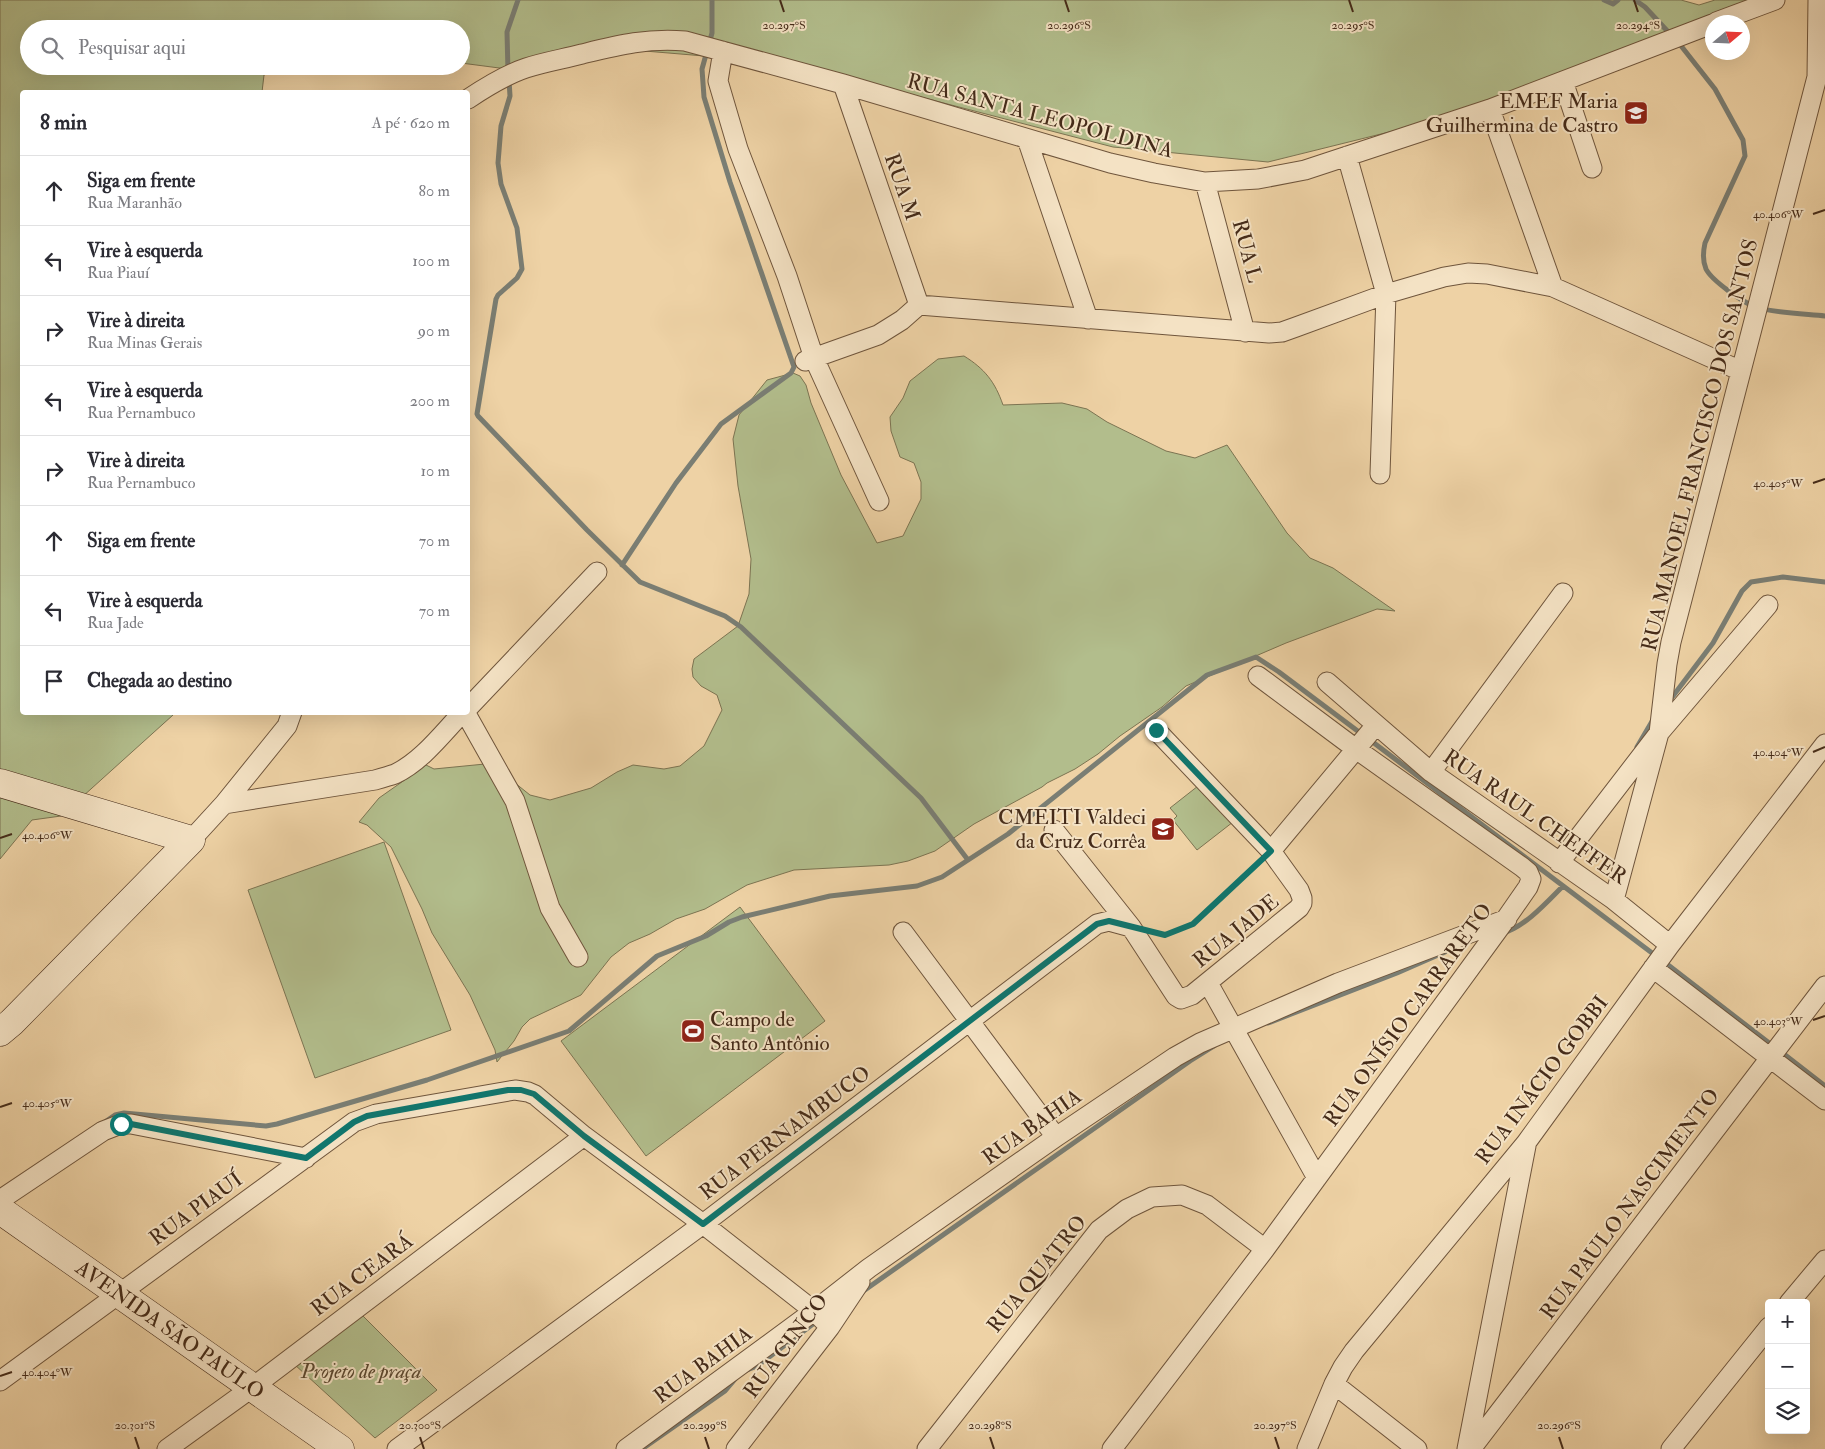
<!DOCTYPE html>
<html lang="pt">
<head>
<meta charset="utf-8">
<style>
  body { margin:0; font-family:"IM FELL Double Pica",serif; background:#f2f2f3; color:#2b2b33 }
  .controls { position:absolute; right:15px; bottom:15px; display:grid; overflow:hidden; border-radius:5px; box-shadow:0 5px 20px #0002 }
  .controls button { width:45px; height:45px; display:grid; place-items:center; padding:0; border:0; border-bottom:1px solid #e1e1e2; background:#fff; color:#2b2b33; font:25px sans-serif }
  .compass { position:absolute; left:1705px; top:15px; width:45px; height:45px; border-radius:50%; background:#fff; box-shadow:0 5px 20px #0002; rotate:71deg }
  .stop { position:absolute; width:15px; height:15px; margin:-11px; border:4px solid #0f766e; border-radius:50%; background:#fff }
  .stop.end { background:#0f766e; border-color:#fff; box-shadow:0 1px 5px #0008 }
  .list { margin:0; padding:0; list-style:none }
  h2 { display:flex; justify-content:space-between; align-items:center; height:65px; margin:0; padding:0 20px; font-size:21px }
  h2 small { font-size:16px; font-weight:400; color:#7c7c81 }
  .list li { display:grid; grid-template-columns:32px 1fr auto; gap:15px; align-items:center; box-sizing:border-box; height:70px; padding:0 20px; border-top:1px solid #e1e1e2 }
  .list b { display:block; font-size:19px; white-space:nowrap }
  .list p { margin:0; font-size:16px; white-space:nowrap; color:#7c7c81 }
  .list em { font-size:16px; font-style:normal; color:#7c7c81 }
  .icon { flex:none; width:28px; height:28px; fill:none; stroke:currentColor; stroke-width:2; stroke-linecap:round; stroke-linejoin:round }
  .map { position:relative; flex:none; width:1825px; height:1449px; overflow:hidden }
  .search { position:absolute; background:#fff; box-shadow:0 5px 20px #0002; left:20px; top:20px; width:450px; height:55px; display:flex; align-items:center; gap:12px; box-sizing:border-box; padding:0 18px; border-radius:28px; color:#7c7c81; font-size:19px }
  .panel { position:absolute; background:#fff; box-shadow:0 5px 20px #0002; left:20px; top:90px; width:450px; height:625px; border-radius:5px }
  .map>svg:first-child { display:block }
</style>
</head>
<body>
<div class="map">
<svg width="1825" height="1449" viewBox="0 0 1825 1449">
  <rect width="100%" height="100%" fill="#eed2a5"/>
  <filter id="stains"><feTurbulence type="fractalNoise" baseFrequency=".004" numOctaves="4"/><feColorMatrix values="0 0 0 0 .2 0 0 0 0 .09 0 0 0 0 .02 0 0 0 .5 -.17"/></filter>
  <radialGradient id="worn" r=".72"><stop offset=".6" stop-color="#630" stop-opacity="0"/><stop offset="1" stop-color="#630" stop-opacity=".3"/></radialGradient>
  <!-- green -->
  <path fill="#b2bd8c" stroke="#7c7452" d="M 0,0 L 1681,0 L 1699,5 L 1715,0 L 1760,0 L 1482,109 L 1268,162 L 1113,147 L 832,74 L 740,59 L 597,47 L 507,69 L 461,63 L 461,29 L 29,29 L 29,66 L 284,66 L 264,75 L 262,92 L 22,92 L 22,712 L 170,712 L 173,715 L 61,816 L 32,820 L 0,859 Z
    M 964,356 C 985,369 995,382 1003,405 L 1062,403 L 1087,409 L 1107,422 L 1166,451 L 1195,458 L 1227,445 L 1287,533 L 1310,558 L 1333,568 L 1395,611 L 1377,609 L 1286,643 L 1186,686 L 1162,707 L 1120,736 L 1098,754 L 1075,769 L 1047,783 L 1042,787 L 974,824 L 935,851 L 908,861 L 889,865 L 794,870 L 747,885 L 705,909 L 676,919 L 650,934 L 629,943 L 611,957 L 581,995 L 530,1019 L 522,1027 L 514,1041 L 497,1062 L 495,1050 L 470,995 L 432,933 L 422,909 L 391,847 L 367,825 L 359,822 L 379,798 L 426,765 L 434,769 L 485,764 L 500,771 L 530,795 L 550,800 L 591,788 L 617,772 L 633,765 L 664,769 L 680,766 L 704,746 L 722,710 L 717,695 L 701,686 L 693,677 L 692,669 L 694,659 L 738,626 L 749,594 L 751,559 L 738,486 L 733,439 L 739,415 L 767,380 L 793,373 L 800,376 L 806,385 L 811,403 L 841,475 L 877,543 L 903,536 L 921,499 L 921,482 L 914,463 L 900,457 L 891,431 L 890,417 L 903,398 L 910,381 L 938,359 Z
    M 1198,786 L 1233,822 L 1197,850 L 1173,820 L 1177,816 L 1170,808 Z
    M 384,842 L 451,1030 L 315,1078 L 248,890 Z
    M 740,907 L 825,1021 L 646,1156 L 561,1041 Z
    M 360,1313 L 437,1390 L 375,1438 L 294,1364 Z"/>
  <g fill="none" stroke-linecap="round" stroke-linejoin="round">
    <!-- stream -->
    <path stroke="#7a7e74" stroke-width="5" d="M 1604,0 L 1613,4 L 1618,0
      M 1635,0 L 1645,7 L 1672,36
      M 1678,42 L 1715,89 L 1743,140 L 1745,156 L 1705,243 C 1703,252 1702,260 1706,269 C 1712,281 1743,302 1755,307 C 1773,313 1806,314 1825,316
      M 508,72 L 507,32 L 518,0
      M 509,80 L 510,96 L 501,126 L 498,163 L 501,184 L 517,228 L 522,269 L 517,278 L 498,295 L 496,299 L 477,414 L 478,416 L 587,530 L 640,582 L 725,616 L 741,627 L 921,798 L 968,860
      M 622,565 L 676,483 L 721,424 L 791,373 L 794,367 L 730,182 L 704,97 L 702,69 L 712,33 L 712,0
      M 1670,700 L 1713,643 L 1742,591 L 1751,582 L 1783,577 L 1825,582
      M 1370,740 L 1656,956
      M 1637,747 L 1654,718
      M 1503,933 C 1525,927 1548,901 1563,886
      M 1663,961 L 1773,1046
      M 1268,1023 L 1397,973 L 1445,952
      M 1780,1051 L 1825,1086
      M 105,1122 L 115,1115 L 124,1113 L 266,1126 L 277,1124 L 427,1080 L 569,1031 L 657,956 L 706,936 L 729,922 L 742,917 L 830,896 L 917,886 L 942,877 L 1008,834 L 1207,675 L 1256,657 L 1279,672 L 1363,735
      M 862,1292 L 1190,1061 L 1214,1046
      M 747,1370 L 757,1366 L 817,1321
      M 642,1449 L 725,1391 L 736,1378"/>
    <defs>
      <path id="street" d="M 1716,22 L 1775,0
        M 723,51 L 718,81 L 738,149 L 787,276 L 814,358 L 879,501
        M 1563,81 L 1592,168
        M 843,84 L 919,305
        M 468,99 C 486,87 505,75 526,68 C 544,62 563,59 582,54 C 619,45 646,38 685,41 L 843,84 L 1110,163 L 1154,173 L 1205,182 L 1258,179 L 1305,170 L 1490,109 L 1712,24
        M 1490,109 L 1553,287
        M 1027,139 L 1088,319
        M 1347,156 L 1386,294 L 1380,474
        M 1205,182 L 1245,332
        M 919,305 L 1269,333 L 1282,332 L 1296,327 L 1386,294 L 1444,277 L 1468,273 L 1487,274 L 1553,287 L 1741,371
        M 805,361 L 878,335 L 902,320 L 919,305
        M 1327,682 L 1431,772 L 1614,900 L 1670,945
        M 468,708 L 597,572
        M 465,712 L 515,801 L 550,908 L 578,957
        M 1431,772 L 1563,593
        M 224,804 L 375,780 C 382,778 389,776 395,774 C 422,761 442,734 463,712
        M 1054,830 L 1131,927 L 1176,996 L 1181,999 L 1192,995 L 1299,908 L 1302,903 L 1302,898 L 1299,890 L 1271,851 L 1156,730
        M 191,840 L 224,804 L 287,726 L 292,712
        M 1271,851 L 1376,725
        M 1559,863 L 1659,733 L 1768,605
        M 1614,900 L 1659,733 L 1667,664 L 1671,642 L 1817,77 L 1818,0
        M 903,932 L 1056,1137
        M 1653,968 L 1825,1100
        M 1208,983 L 1317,1178
        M 0,1200 L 103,1131 L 121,1124 L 131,1124 L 306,1158
        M 1789,1303 L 1825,1260
        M 0,1381 L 354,1122 L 376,1114 L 515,1090 L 528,1092 L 535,1095 L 584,1136 L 703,1224 L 814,1311 L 830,1327
        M 1334,1384 L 1417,1449
        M 167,1449 L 253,1387 L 584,1136
        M 397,1449 L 703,1224 L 1097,924 L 1109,921 L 1131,927
        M 626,1449 L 814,1311 L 869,1268 L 1056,1137 L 1175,1057 L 1200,1043 L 1338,983 L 1507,919
        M 736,1449 L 830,1327 L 860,1282
        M 927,1449 L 1099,1230 L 1127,1209 L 1152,1197 L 1182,1195 L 1207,1205 L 1265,1249
        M 1112,1449 L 1265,1249 L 1503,923 L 1528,887 L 1531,879 L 1528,872 L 1522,867 L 1356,749 L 1258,676
        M 1307,1449 L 1334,1384 L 1343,1367 L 1354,1351 L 1526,1143 L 1670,945 L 1825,744
        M 1467,1449 L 1526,1146
        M 1471,1449 L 1825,986
        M 1671,1449 L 1769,1327"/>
      <g id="secondary">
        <path d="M 0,783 L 191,840 L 12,1022 L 0,1032"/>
        <path id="s1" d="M 0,1210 L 340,1449"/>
      </g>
    </defs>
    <!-- street casing -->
    <use href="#street" stroke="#6f553c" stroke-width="21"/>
    <!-- secondary casing -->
    <use href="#secondary" stroke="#452b19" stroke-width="29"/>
    <!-- path -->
    <path stroke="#452b19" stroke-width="3" stroke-dasharray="1 2.5" stroke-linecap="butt" d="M 1155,933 L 1165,935 L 1193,924 L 1259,861"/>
    <!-- street -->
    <use href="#street" stroke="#f4e2c4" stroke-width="19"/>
    <!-- secondary -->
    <use href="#secondary" stroke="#f4e2c4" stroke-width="28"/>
  </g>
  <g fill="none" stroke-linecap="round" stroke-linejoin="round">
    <!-- route -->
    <path stroke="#0f766e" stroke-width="6" d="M 121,1124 L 131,1124 L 306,1158 L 354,1122 L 367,1116 L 508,1090 L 521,1090 L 534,1094 L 584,1136 L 703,1224 L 1097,924 L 1109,921 L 1165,935 L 1193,924 L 1271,851 L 1156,730"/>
  </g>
  <!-- ticks -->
  <path fill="none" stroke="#452b19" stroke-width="2" d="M 780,0 L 784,12M 1065,0 L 1069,12M 1349,0 L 1353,12M 1634,0 L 1638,12M 1813,214 L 1825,210M 1813,483 L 1825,479M 1813,752 L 1825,747M 0,838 L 12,834M 1813,1020 L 1825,1016M 0,1107 L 12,1103M 0,1376 L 12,1372M 135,1437 L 139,1449M 420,1437 L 424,1449M 705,1437 L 709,1449M 990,1437 L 994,1449M 1275,1437 L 1279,1449M 1559,1437 L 1563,1449"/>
  <!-- icons -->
  <defs>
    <symbol id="school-square" viewBox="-11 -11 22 22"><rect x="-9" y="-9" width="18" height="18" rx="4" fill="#8f2418" stroke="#f4e2c4"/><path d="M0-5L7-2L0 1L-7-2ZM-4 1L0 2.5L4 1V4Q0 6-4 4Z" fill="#fff"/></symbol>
    <symbol id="stadium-square" viewBox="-11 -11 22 22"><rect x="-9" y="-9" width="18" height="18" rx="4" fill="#8f2418" stroke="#f4e2c4"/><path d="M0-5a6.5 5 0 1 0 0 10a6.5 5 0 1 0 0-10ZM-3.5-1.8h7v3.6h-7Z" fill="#fff"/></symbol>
  </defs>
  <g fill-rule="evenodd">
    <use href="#school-square" x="1622" y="99" width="28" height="28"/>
    <use href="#school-square" x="1149" y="815" width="28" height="28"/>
    <use href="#stadium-square" x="679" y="1017" width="28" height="28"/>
  </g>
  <g text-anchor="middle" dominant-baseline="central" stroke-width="4" stroke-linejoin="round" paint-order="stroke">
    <!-- poi labels -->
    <g font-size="21" fill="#452b19" stroke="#f4e2c4" text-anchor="end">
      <text x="1618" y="101">EMEF Maria<tspan x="1618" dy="24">Guilhermina de Castro</tspan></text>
      <text x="1146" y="817">CMEITI Valdeci<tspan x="1146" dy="24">da Cruz Corrêa</tspan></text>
      <text x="710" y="1019" text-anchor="start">Campo de<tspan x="710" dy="24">Santo Antônio</tspan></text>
    </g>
    <!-- street labels -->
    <g font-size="21" fill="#452b19" stroke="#f4e2c4">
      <text transform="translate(1040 116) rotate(15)">RUA SANTA LEOPOLDINA</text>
      <text transform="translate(902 187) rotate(71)">RUA M</text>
      <text transform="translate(1247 251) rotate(75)">RUA L</text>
      <text transform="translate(1700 445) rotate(-76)">RUA MANOEL FRANCISCO DOS SANTOS</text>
      <text transform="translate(1535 817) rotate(35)">RUA RAUL CHEFFER</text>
      <text transform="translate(1236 931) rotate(-39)">RUA JADE</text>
      <text transform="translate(1408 1015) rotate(-54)">RUA ONÍSIO CARRARETO</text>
      <text transform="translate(1542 1080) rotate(-53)">RUA INÁCIO GOBBI</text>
      <text transform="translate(1032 1127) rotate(-35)">RUA BAHIA</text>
      <text transform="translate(785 1133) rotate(-37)">RUA PERNAMBUCO</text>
      <text transform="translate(1630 1204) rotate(-53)">RUA PAULO NASCIMENTO</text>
      <text transform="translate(196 1209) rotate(-36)">RUA PIAUÍ</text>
      <text transform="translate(1037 1274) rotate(-51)">RUA QUATRO</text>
      <text transform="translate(362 1275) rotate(-37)">RUA CEARÁ</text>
      <text stroke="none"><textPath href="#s1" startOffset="208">AVENIDA SÃO PAULO</textPath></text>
      <text transform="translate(786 1346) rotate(-53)">RUA CINCO</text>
      <text transform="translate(703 1365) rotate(-36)">RUA BAHIA</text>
    </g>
    <!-- park labels -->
    <g font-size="21" font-style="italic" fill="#5b4830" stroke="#f4e2c4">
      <text x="361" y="1371">Projeto de praça</text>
    </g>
  </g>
  <g font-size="12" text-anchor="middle" fill="#452b19" stroke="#f4e2c4" stroke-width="4" stroke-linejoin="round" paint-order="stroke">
    <text x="1638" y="29">20.294°S</text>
    <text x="784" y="29">20.297°S</text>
    <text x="1069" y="29">20.296°S</text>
    <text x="1353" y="29">20.295°S</text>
    <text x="1778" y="218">40.406°W</text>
    <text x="1778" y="487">40.405°W</text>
    <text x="1778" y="756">40.404°W</text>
    <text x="47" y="839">40.406°W</text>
    <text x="1778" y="1025">40.403°W</text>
    <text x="47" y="1107">40.405°W</text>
    <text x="47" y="1376">40.404°W</text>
    <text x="135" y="1429">20.301°S</text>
    <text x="420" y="1429">20.300°S</text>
    <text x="705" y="1429">20.299°S</text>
    <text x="990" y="1429">20.298°S</text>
    <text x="1275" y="1429">20.297°S</text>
    <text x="1559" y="1429">20.296°S</text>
  </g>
  <rect width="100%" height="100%" filter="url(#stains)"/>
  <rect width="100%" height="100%" fill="url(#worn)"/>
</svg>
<div class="controls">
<button>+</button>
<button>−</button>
<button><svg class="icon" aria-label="layers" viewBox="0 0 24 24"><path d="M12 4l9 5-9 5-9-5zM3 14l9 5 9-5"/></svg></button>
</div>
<svg class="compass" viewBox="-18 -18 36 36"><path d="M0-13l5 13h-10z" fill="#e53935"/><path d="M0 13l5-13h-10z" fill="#7c7c81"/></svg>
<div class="stop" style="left:121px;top:1124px"></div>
<div class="stop end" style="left:1156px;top:730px"></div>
<div class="search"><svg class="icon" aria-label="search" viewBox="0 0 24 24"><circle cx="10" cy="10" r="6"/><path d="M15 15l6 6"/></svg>Pesquisar aqui</div>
<section class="panel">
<h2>8 min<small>A pé · 620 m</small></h2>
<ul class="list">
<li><svg class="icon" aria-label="ahead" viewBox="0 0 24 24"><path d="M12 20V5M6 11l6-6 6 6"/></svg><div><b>Siga em frente</b><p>Rua Maranhão</p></div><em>80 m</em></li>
<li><svg class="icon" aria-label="left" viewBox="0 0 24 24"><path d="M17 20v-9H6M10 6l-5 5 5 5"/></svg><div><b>Vire à esquerda</b><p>Rua Piauí</p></div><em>100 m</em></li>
<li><svg class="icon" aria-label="right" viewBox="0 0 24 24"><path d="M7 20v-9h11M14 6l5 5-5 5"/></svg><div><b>Vire à direita</b><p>Rua Minas Gerais</p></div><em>90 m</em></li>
<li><svg class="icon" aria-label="left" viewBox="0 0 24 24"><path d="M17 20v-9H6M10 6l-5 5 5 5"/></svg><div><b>Vire à esquerda</b><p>Rua Pernambuco</p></div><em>200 m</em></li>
<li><svg class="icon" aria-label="right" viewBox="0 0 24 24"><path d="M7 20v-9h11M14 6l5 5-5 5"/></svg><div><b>Vire à direita</b><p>Rua Pernambuco</p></div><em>10 m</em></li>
<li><svg class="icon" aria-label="ahead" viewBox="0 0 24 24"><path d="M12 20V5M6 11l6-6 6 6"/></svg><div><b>Siga em frente</b></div><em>70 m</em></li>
<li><svg class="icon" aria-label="left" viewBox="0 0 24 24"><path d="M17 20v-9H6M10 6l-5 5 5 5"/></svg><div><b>Vire à esquerda</b><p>Rua Jade</p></div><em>70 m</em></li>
<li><svg class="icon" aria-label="arrive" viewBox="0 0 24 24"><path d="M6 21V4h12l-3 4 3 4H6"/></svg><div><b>Chegada ao destino</b></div></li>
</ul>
</section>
</div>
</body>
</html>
